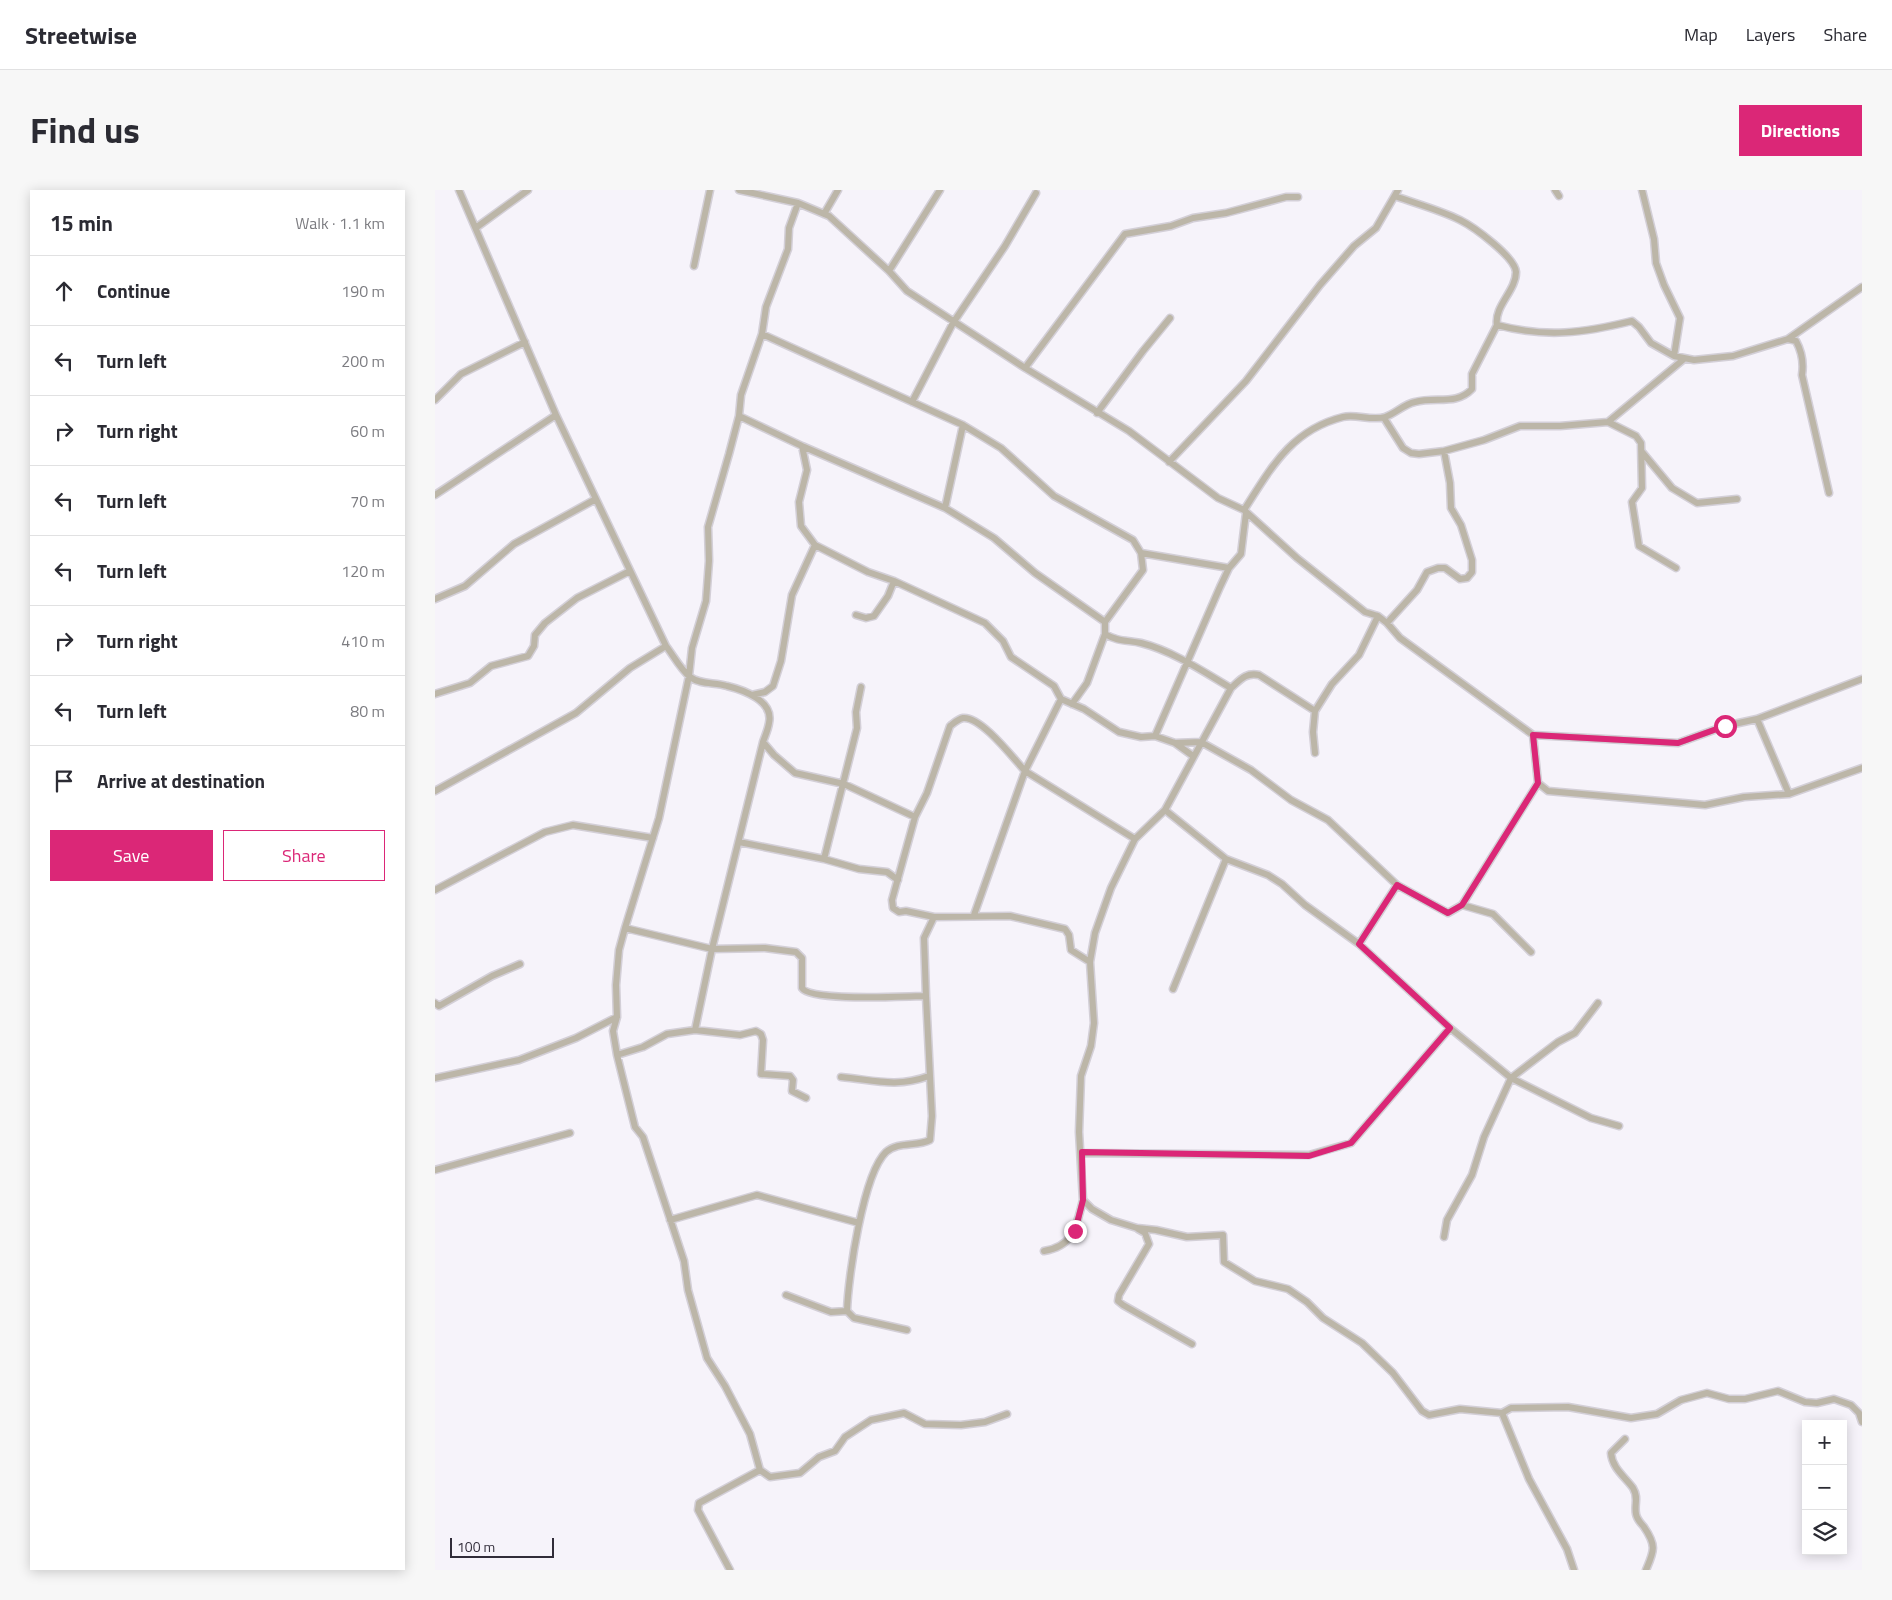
<!DOCTYPE html>
<html lang="en">
<head>
<meta charset="utf-8">
<style>
  body { margin:0; font-family:"Titillium Web",sans-serif; background:#f7f7f7; color:#2b2b33 }
  .controls { position:absolute; right:15px; bottom:15px; display:grid; overflow:hidden; border-radius:0px; box-shadow:0 2px 12px #0003 }
  .controls button { width:45px; height:45px; display:grid; place-items:center; padding:0; border:0; border-bottom:1px solid #e1e1e2; background:#fff; color:#2b2b33; font:25px sans-serif }
  .scale { position:absolute; left:15px; bottom:12px; width:104px; box-sizing:border-box; padding-left:5px; border:2px solid #312c39; border-top:0; font-size:14px; line-height:18px; white-space:nowrap; color:#312c39; -webkit-text-stroke:4px #f6f3fa; paint-order:stroke }
  .stop { position:absolute; width:15px; height:15px; margin:-11px; border:4px solid #db2777; border-radius:50%; background:#fff }
  .stop.end { background:#db2777; border-color:#fff; box-shadow:0 1px 5px #0008 }
  .list { margin:0; padding:0; list-style:none }
  h2 { display:flex; justify-content:space-between; align-items:center; height:65px; margin:0; padding:0 20px; font-size:21px }
  h2 small { font-size:16px; font-weight:400; color:#7c7c81 }
  .list li { display:grid; grid-template-columns:32px 1fr auto; gap:15px; align-items:center; box-sizing:border-box; height:70px; padding:0 20px; border-top:1px solid #e1e1e2 }
  .list b { display:block; font-size:19px; white-space:nowrap }
  .list em { font-size:16px; font-style:normal; color:#7c7c81 }
  .actions { display:flex; gap:10px; padding:15px 20px }
  .actions a { flex:1; padding:11px 0; border:1px solid #db2777; border-radius:0px; text-align:center; font-size:18px; color:#db2777 }
  .actions .main { background:#db2777; color:#fff }
  .icon { flex:none; width:28px; height:28px; fill:none; stroke:currentColor; stroke-width:2; stroke-linecap:round; stroke-linejoin:round }
  .map { position:relative; flex:none; width:1427px; height:1380px; overflow:hidden; border-radius:0px }
  header { display:flex; align-items:center; gap:30px; box-sizing:border-box; height:70px; padding:0 25px; background:#fff; border-bottom:1px solid #e1e1e2 }
  header strong { font-size:24px }
  nav { display:flex; gap:28px; margin-inline-start:auto; font-size:18px }
  .intro { display:flex; align-items:center; justify-content:space-between; box-sizing:border-box; height:120px; padding:0 30px }
  h1 { margin:0; font-size:35px }
  .button { padding:12px 22px; border-radius:0px; background:#db2777; color:#fff; font-size:18px; font-weight:700 }
  main { display:flex; gap:30px; padding:0 30px }
  aside { flex:1; background:#fff; border-radius:0px; box-shadow:0 2px 12px #0003 }
  .map>svg:first-child { display:block }
</style>
</head>
<body>
<header>
<strong>Streetwise</strong>
<nav><a>Map</a><a>Layers</a><a>Share</a></nav>
</header>
<div class="intro"><h1>Find us</h1><a class="button">Directions</a></div>
<main>
<aside>
<h2>15 min<small>Walk · 1.1 km</small></h2>
<ul class="list">
<li><svg class="icon" aria-label="ahead" viewBox="0 0 24 24"><path d="M12 20V5M6 11l6-6 6 6"/></svg><div><b>Continue</b></div><em>190 m</em></li>
<li><svg class="icon" aria-label="left" viewBox="0 0 24 24"><path d="M17 20v-9H6M10 6l-5 5 5 5"/></svg><div><b>Turn left</b></div><em>200 m</em></li>
<li><svg class="icon" aria-label="right" viewBox="0 0 24 24"><path d="M7 20v-9h11M14 6l5 5-5 5"/></svg><div><b>Turn right</b></div><em>60 m</em></li>
<li><svg class="icon" aria-label="left" viewBox="0 0 24 24"><path d="M17 20v-9H6M10 6l-5 5 5 5"/></svg><div><b>Turn left</b></div><em>70 m</em></li>
<li><svg class="icon" aria-label="left" viewBox="0 0 24 24"><path d="M17 20v-9H6M10 6l-5 5 5 5"/></svg><div><b>Turn left</b></div><em>120 m</em></li>
<li><svg class="icon" aria-label="right" viewBox="0 0 24 24"><path d="M7 20v-9h11M14 6l5 5-5 5"/></svg><div><b>Turn right</b></div><em>410 m</em></li>
<li><svg class="icon" aria-label="left" viewBox="0 0 24 24"><path d="M17 20v-9H6M10 6l-5 5 5 5"/></svg><div><b>Turn left</b></div><em>80 m</em></li>
<li><svg class="icon" aria-label="arrive" viewBox="0 0 24 24"><path d="M6 21V4h12l-3 4 3 4H6"/></svg><div><b>Arrive at destination</b></div></li>
</ul>
<div class="actions"><a class="main">Save</a><a>Share</a></div>
</aside>
<div class="map">
<svg width="1427" height="1380" viewBox="0 0 1427 1380">
  <rect width="100%" height="100%" fill="#f6f3fa"/>
  <g fill="none" stroke-linecap="round" stroke-linejoin="round">
    <defs>
      <path id="street" d="M 24,0 L 121,225 L 231,456 C 238,465 246,480 255,487 C 266,495 280,492 292,496 C 309,500 339,511 334,533 C 333,540 330,546 328,552 L 277,759 L 260,840 L 232,844 L 208,857 L 182,865 L 178,841 L 182,827 L 181,795 L 184,760 L 190,738
        M 304,0 L 363,13 L 394,26 L 454,81 L 472,101 L 590,178 L 694,241 L 783,308 L 809,320 L 862,368 L 930,422 L 943,426
        M 1120,0 L 1124,6
        M 1207,0 L 1219,49 L 1221,73 L 1229,95 L 1245,128 L 1239,166
        M 960,6 C 982,14 1005,20 1025,30 C 1039,37 1080,67 1081,82 C 1081,101 1059,116 1062,135
        M 363,13 L 354,38 L 353,59 L 331,117 L 327,144 L 306,205 L 304,226 L 294,264 L 273,337 L 274,371 L 271,411 L 257,458 L 254,486 L 224,628 L 190,738 L 277,759 L 330,758 L 361,762 L 367,768 L 367,798 C 376,812 471,806 491,806 L 489,748 L 499,727
        M 389,24 L 403,0
        M 42,37 L 93,0
        M 259,76 L 275,0
        M 454,81 L 505,0
        M 327,144 L 528,235 L 566,258 L 619,306 L 698,350 L 706,363 L 708,380 L 670,432
        M 1353,149 L 1361,151 C 1367,162 1369,172 1367,185 L 1394,303
        M 590,178 L 690,44 L 736,36 L 758,28 L 791,23 L 851,7 L 863,7
        M 0,210 L 26,184 L 90,152
        M 477,212 L 518,133 L 570,56 L 601,3
        M 662,223 L 708,161 L 735,128
        M 304,226 L 367,256 L 510,318 L 559,348 L 600,383 L 670,432 L 670,444 C 683,452 693,450 706,453 C 738,461 769,482 796,498
        M 949,228 L 968,258 L 976,263 L 984,264 L 1009,261 L 1049,250 L 1085,236 L 1125,236 L 1173,232 L 1249,169
        M 1173,232 L 1201,246 L 1206,253 L 1207,298 L 1197,312 L 1204,356 L 1241,378
        M 367,256 L 372,280 L 364,312 L 366,336 L 380,355 L 433,382 L 459,391 L 550,433 L 568,451 L 576,467 L 619,496 L 626,509 L 649,519 L 684,542 L 706,547 L 720,546
        M 1207,262 L 1237,298 L 1262,313 L 1302,309
        M 734,272 L 811,191 L 885,95 L 919,56 L 941,38 L 963,0
        M 0,305 L 121,225
        M 510,318 L 528,235
        M 809,320 C 836,278 856,240 908,227 C 921,224 937,231 950,227 C 960,224 969,214 980,212 C 1001,206 1021,216 1037,199 L 1037,184 L 1062,135 C 1111,148 1149,143 1197,131 L 1204,137 L 1216,153 L 1239,166 L 1259,170 L 1298,166 L 1353,149 L 1427,97
        M 811,323 L 806,364 L 794,378 L 785,397 L 720,546 L 740,553 L 766,552 L 816,580 L 856,610 L 893,630 L 962,695 L 1013,723 L 1027,715
        M 706,363 L 794,378
        M 0,409 L 30,396 L 79,354 L 161,309
        M 421,425 L 431,428 L 439,426 L 453,406 L 459,391
        M 952,433 L 982,400 L 992,382 L 1003,378 L 1010,378 L 1025,389 L 1032,388 L 1037,382 L 1037,370 L 1026,335 L 1016,318 L 1015,293 L 1009,261
        M 426,497 L 421,522 L 422,538 L 389,669 L 424,679 L 452,682 L 463,690
        M 0,504 L 35,493 L 56,476 L 93,466 L 99,456 L 100,445 L 110,433 L 142,408 L 195,381
        M 317,505 L 330,502 L 338,496 L 346,471 L 357,405 L 380,355
        M 626,509 L 590,581 L 700,649
        M 637,514 L 652,493 L 670,444
        M 1322,529 L 1427,489
        M 1098,545 L 1243,553 L 1290,536 L 1322,529 L 1354,604
        M 328,552 L 339,565 L 360,583 L 409,594 L 480,627 L 492,603 L 515,536 C 519,533 523,529 528,528 C 546,526 578,568 590,581 L 539,725
        M 740,553 L 758,566
        M 880,563 L 878,542 L 880,521 L 897,494 L 924,465 L 943,426 L 952,433 L 965,448 L 1098,545 L 1103,593 L 1113,601 L 1270,615 L 1309,607 L 1354,604 L 1427,578
        M 0,601 L 141,523 L 195,478 L 231,456
        M 730,620 L 700,649 L 676,698 L 660,743 L 655,772 L 659,833 L 656,856 L 646,886 L 644,942 L 648,1010 L 657,1019 L 676,1030 L 702,1038 L 721,1040 L 752,1047 L 788,1045 L 789,1072 L 820,1091 L 853,1099 L 872,1112 L 888,1128 L 927,1153 L 958,1183 L 987,1221 L 994,1225 L 1025,1219 L 1067,1223 L 1094,1289 L 1132,1359 L 1139,1380
        M 480,627 L 457,710 L 458,718 L 464,722 L 471,721 L 499,727 L 575,726 L 630,739 L 634,745 L 636,760 L 655,772
        M 304,652 L 389,669
        M 791,669 L 730,620 L 796,498 C 805,490 811,482 824,485 L 880,521
        M 0,700 L 110,642 L 138,635 L 218,648
        M 924,754 L 962,695
        M 1096,762 L 1058,724 L 1027,715 L 1103,593
        M 738,799 L 791,669 L 833,685 L 847,694 L 870,715 L 924,754 L 1015,838 L 1076,888 L 1049,947 L 1037,985 L 1012,1030 L 1009,1047
        M 0,813 L 4,816 L 57,786 L 85,774
        M 1163,813 L 1140,843 L 1123,852 L 1076,888 L 1156,928 L 1184,936
        M 260,840 L 305,845 L 321,841 L 326,844 L 328,850 L 326,884 L 355,886 L 358,890 L 357,901 L 371,908
        M 182,865 L 200,937 L 208,947 L 249,1071 L 253,1100 L 272,1168 L 290,1196 L 315,1244 L 325,1280 L 335,1287 L 365,1283 L 384,1267 L 400,1261 L 410,1247 L 436,1230 L 469,1223 L 490,1234 L 526,1235 L 550,1232 L 572,1224
        M 406,887 C 439,890 461,898 494,886
        M 0,888 L 84,870 L 141,848 L 182,827
        M 647,963 L 874,965 L 916,953 L 1015,838
        M 0,980 L 135,943
        M 235,1030 L 322,1005 L 424,1033
        M 703,1039 L 710,1043 L 714,1054 L 684,1105 L 683,1111 L 688,1115 L 757,1154
        M 609,1061 C 639,1056 641,1037 648,1010
        M 351,1105 L 396,1122 L 412,1121
        M 472,1140 L 419,1128 L 412,1121 C 413,1088 428,984 451,962 C 463,951 482,957 495,950 L 497,926 L 491,806
        M 1067,1223 L 1076,1218 L 1133,1217 L 1196,1228 L 1222,1224 L 1246,1210 L 1272,1203 L 1294,1209 L 1310,1209 L 1343,1201 L 1370,1212 L 1382,1213 L 1399,1209 L 1416,1215 L 1424,1223 L 1427,1232
        M 1190,1249 L 1176,1263 C 1177,1278 1190,1287 1198,1298 C 1204,1308 1199,1314 1201,1324 C 1202,1330 1206,1333 1209,1337 C 1222,1356 1219,1361 1211,1380
        M 295,1380 L 263,1320 L 264,1313 L 325,1280"/>
    </defs>
    <!-- street casing -->
    <use href="#street" stroke="#d3cfd7" stroke-width="9"/>
    <!-- street -->
    <use href="#street" stroke="#bcb6a8" stroke-width="6"/>
  </g>
  <g fill="none" stroke-linecap="round" stroke-linejoin="round">
    <!-- route -->
    <path stroke="#db2777" stroke-width="6" d="M 640,1041 L 648,1010 L 647,962 L 874,966 L 916,953 L 1015,838 L 924,754 L 962,695 L 1013,723 L 1027,715 L 1103,593 L 1098,545 L 1243,553 L 1290,536"/>
  </g>
</svg>
<div class="controls">
<button>+</button>
<button>−</button>
<button><svg class="icon" aria-label="layers" viewBox="0 0 24 24"><path d="M12 4l9 5-9 5-9-5zM3 14l9 5 9-5"/></svg></button>
</div>
<div class="scale">100 m</div>
<div class="stop" style="left:1290px;top:536px"></div>
<div class="stop end" style="left:640px;top:1041px"></div>
</div>
</main>
</body>
</html>
